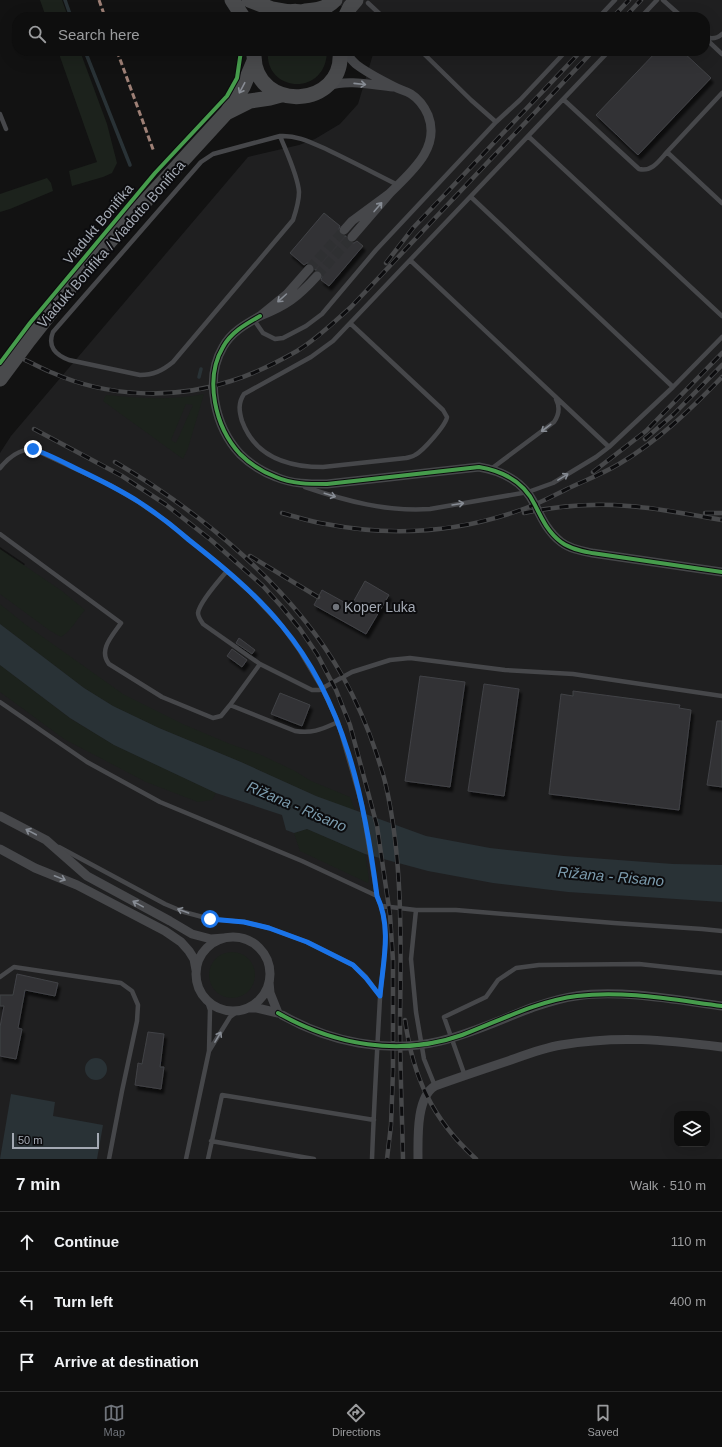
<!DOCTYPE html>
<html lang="en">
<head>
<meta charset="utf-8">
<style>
  body { margin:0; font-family:Arial,sans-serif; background:#1c1c1c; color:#f1f3f6 }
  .controls { position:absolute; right:12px; bottom:12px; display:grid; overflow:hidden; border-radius:8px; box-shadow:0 4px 16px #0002 }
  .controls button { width:36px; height:36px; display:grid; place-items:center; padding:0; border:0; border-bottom:1px solid #2e2e2e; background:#0e0e0e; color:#f1f3f6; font:20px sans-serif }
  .scale { position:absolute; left:12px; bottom:10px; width:87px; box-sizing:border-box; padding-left:4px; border:2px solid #a3a9b3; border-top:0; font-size:11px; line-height:14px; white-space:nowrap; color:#a3a9b3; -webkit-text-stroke:3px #0c0c0e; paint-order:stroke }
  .stop { position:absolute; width:12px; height:12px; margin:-9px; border:3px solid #1a73e8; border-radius:50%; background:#fff }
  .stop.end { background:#1a73e8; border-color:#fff; box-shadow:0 1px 4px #0008 }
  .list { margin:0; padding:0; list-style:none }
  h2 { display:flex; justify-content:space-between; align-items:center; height:52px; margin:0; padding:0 16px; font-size:17px }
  h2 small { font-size:13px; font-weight:400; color:#9b9c9e }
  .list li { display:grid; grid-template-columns:26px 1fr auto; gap:12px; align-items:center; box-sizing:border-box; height:60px; padding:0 16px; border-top:1px solid #2e2e2e }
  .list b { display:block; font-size:15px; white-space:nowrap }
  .list em { font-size:13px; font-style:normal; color:#9b9c9e }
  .icon { flex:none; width:22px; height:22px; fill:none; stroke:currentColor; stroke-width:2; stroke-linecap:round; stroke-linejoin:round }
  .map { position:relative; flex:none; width:722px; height:1159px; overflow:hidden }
  .search { position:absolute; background:#0e0e0e; box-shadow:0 4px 16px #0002; left:12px; right:12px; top:12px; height:44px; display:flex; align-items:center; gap:10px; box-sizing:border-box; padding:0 14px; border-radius:16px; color:#9b9c9e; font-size:15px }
  .sheet { height:232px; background:#0e0e0e }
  nav { display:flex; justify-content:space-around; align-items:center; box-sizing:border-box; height:56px; border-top:1px solid #2e2e2e; background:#0e0e0e; font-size:11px; color:#9b9c9e }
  nav a { display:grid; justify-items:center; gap:2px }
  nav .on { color:#70747b }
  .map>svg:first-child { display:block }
</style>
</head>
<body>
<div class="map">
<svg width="722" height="1159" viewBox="0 0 722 1159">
  <defs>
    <filter id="shadow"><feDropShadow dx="2.5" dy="4.5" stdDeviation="1" flood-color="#0009"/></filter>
  </defs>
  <rect width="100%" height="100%" fill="#121212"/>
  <!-- built -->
  <path fill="#1f1f20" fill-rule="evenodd" d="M 333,0 L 722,0 L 722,1159 L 0,1159 L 0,592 L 25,564 L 0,547 L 0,453 L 11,436 L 248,157 L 299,145 L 315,139 L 340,124 L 358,104 L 374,51 L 705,51 L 705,17 L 355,17 ZM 677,1114 L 707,1114 L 707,1144 L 677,1144 Z"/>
  <!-- green -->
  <path fill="#1c221c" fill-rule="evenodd" d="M 40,0 L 62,0 L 68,17 L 46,17 Z
    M 58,51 L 80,51 L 107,124 L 117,163 L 112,173 L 103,177 L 72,186 L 69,171 L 97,162 Z
    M 268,51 L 327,51 C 326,98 264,92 268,51 Z
    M 47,178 L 51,183 L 53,191 L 10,209 L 0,212 L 0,194 Z
    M 204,394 L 188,448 L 183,459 L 103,401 L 106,395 C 138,398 171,401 204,394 ZM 186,404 L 193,405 L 176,443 L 171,440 Z
    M 0,549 L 62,591 L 85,610 C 76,620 73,629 61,637 L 49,630 L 0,594 Z
    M 0,604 L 26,625 L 123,694 L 185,725 L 230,744 L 259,754 L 295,771 L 311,781 L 350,797 L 356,813 L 316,796 L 241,762 L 159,728 L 113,706 L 84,688 L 0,624 Z
    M 0,665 L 71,719 L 114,745 L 216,793 L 212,800 L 198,802 L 146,782 L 64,739 L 0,692 Z
    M 307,829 L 365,854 L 369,879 L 368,883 L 300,851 L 294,833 Z
    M209 975a23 23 0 1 1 46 0a23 23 0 1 1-46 0Z"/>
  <!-- water -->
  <path fill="#293236" d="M 0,624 L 84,688 L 113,706 L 159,728 L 241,762 L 316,796 L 426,836 L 490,848 L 564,856 L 673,864 L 722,865 L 722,902 L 568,892 L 493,883 L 428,871 L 365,854 L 307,829 L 294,833 L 286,830 L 282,815 L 216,793 L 114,745 L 70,718 L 0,665 Z
    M85 1069a11 11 0 1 1 22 0a11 11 0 1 1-22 0Z
    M 11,1094 L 55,1102 L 53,1116 L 103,1125 L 97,1159 L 0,1159 Z"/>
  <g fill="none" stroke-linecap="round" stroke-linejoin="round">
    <!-- stream -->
    <path stroke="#293236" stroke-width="3.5" d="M 65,0 L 71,17
      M 85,51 L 130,165
      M 199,377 L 201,369"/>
  </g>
  <!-- building -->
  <path fill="#323235" stroke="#414246" filter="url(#shadow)" d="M 657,51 L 682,51 L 711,78 L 638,155 L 596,115 Z
    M 324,213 L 340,226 L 338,232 L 342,236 L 346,236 L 348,242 L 354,243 L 357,241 L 363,246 L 329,286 L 321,280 L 323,274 L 319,270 L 315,270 L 313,264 L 307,263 L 304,265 L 290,253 Z
    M 365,581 L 389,595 L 366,634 L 314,605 L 322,590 L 351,606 Z
    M 239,638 L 255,650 L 252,654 L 236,643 Z
    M 232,649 L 247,660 L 242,667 L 227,656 Z
    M 420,676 L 465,682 L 450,787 L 405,781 Z
    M 484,684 L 519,689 L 504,796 L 468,791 Z
    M 573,691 L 680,705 L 679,708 L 691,710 L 679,810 L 549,794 L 561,694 L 573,696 Z
    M 280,693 L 310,705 L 302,726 L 271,714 Z
    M 717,721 L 722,721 L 722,787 L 707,785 Z
    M 17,974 L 58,983 L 55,996 L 25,990 L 18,1028 L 22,1029 L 16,1059 L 0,1056 L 0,1027 L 4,1006 L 0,1006 L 0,995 L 13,995 Z
    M 148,1032 L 164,1034 L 160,1067 L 164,1067 L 161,1089 L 135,1085 L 138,1063 L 142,1064 Z"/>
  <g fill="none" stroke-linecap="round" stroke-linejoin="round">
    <!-- street-tunnel -->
    <path stroke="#2f3032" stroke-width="9" stroke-dasharray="9 4.5" stroke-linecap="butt" d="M 309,269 L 344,230
      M 317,276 L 352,237"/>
    <!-- lane -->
    <path stroke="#46474a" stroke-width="4.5" d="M 663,0 L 682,17
      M 368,3 L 383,17
      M 599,17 L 615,0
      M 641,17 L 657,0
      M 705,37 C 711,39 717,39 722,34
      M 705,38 L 722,54
      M 421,51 L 471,100 L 496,122
      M 722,93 L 667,152 L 722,203
      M 564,100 L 639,169 C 652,172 659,161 667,152
      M 0,114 L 6,129
      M 280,136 C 286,151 298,176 299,192 C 299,202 296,211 293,220 L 173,362 C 162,371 153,375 140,375 L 69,360 C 56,355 47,347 53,332 L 201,162 L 213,154 L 280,136 C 298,135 312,143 328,150 C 351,161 374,173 398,185
      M 528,136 L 722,316
      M 471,197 L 673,387
      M 411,261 L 609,447
      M 254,320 L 263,333 L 275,339 L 283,338 L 306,326 L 322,314 L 376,250 L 496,122 L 520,100 L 566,51
      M 351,324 L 443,410 L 447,417 C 446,425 423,451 415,455 C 413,457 409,457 406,458 L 323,467 C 288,467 255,457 242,421 C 239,411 238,403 244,394 L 311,357 L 333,341 L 609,51
      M 0,468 C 8,458 20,449 33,449 L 110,485 L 137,501 L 166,521 L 220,565 L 250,592 L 282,626 L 300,651 L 322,688 L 338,722 C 322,729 313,734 295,731 L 230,705 L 221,716 L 213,718 L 162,697 L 109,664 C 98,650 112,636 121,623 L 0,534
      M 491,469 L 554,422 C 559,415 560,407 556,399
      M 305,487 C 346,501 387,512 430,509 L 528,492 L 553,483 L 596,457 L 609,447 L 673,387 L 722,337
      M 227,571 C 220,579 199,603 198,613 C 198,617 201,621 203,624 L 260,664 L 312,690 L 319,690 L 352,672 L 390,660 L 410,658 L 505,670 L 573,674 L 722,696
      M 0,702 L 87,762 L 160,802 L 302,861 L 377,896
      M 230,705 L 260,664
      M 338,722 L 362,805 L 377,896 C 393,930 382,963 380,998 C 377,1052 374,1105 372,1159
      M 59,847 L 165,904 L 184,912 L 210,919 L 244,922 L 269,928 L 307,942 L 353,965 L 366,977 L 380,996
      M 382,906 L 416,910 L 456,910 L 614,923 L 702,929 L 722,931
      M 416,910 L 411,959 L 416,1012 L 424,1059 L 435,1086
      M 0,977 L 14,967 L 121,983 L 132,991 L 138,1005 L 137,1021 L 122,1091 L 109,1159
      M 207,1001 L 210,1010 L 209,1051 L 230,1017 L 238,1011
      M 465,1076 L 444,1017 L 486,997 L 498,980 L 516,968 L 539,965 L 639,964 L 722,973
      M 211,1141 L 314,1159
      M 186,1159 L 209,1051
      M 208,1159 L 222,1095 L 374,1120"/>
    <!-- street -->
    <path stroke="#46474a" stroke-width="9" d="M 344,51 C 348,55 352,61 357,65 C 365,71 387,83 397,88 C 401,90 406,91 411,94 C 419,99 424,106 428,115 C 441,148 411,172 390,193
      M 328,86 C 348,79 372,85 393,87
      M 344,230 L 352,221 L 390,193 L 352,237
      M 309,269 L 287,294 L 260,316 C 286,306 298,297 317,276
      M 260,316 C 246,324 231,332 223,347 C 204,379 215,427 240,454 C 250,464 263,472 276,477 C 292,484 309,484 327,484 L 479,467 C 503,471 524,482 535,505 C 542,519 548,532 561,542 C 570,549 582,551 592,553 L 722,572
      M 0,816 L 46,840 L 87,876 L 170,921 L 192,934 L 211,939 L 224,938
      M 0,849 L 35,868 L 77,885 L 165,931 L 181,942 L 189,951 L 194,959 L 196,970
      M196 974a37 37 0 1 1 74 0a37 37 0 1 1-74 0Z
      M 248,1008 L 257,1008 L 278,1013 L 270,993 L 269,982
      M 531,1008 C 546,1003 560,998 576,996 C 619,989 678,1000 722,1006
      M 418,1159 C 418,1139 416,1097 435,1086 C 460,1077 484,1069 508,1061 C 525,1055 543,1048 561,1045 C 618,1035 665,1040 722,1047"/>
    <!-- primary -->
    <path stroke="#494a4c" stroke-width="15" d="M 232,0 L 243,17
      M 249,0 L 272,9 L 289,12
      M 305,11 C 317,10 326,9 335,0
      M 275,17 C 288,9 305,10 318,17
      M 345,17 L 350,7 L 356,0
      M 254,56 C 255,113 345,109 340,51
      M 228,112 L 250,101 L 270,98 L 281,95
      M 0,379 L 29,340 L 70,288 L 129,219 L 227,112 L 243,87 L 254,61"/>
    <defs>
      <path id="rail" d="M 613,17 L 629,0
        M 625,17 L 641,0
        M 386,263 L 413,228 L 581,51
        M 25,360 C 34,364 43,369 53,373 C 107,397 174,400 231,381 C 254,374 276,363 297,351 C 317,339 334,322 351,307 L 593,51
        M 34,429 L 122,476 L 165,504 L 211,540 L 263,586 L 282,607 L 300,629 L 317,654 L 336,690 L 350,725 L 377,826 L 390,915 L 393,961 L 393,1071 L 391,1125 L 387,1159
        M 645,439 L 674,414 L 722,365
        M 115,462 C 202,513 293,588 343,677 C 357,702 368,728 377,755 C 380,765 384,776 386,786 C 403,860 401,945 400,1021 C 400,1067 402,1113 403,1159
        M 593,472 L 646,431 L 722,353
        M 282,513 C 297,517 311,522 326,524 C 393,537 462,532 526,508 C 540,503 553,496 567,489 C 584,481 602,474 619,464 C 658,441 690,410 722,377
        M 524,513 C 558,506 592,503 628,506 C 659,508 691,515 722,520
        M 705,513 L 722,513
        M 250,556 L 318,597
        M 405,1020 C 413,1077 432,1119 476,1159"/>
    </defs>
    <!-- rail casing -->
    <use href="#rail" stroke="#47484a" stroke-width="4.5"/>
    <!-- rail -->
    <use href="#rail" stroke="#0c0c0e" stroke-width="3" stroke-dasharray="9" stroke-linecap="butt"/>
    <!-- street-bridge -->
    <path stroke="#46474a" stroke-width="9" d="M 282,1015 C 330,1042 386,1054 440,1041 C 471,1034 502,1019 531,1008"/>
    <!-- quiet -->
    <path stroke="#9e8076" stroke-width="3" stroke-dasharray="6 3" stroke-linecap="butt" d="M 99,0 L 105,17
      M 117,51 L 154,152"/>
    <defs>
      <path id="cycleway" d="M 260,316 C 246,324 231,332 223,347 C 204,379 215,427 240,454 C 250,464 263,472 276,477 C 292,484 309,484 327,484 L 479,467 C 503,471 524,482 535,505 C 542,519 548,532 561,542 C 570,549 582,551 592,553 L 722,572
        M 0,363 L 30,323 L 155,173 L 227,96 L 237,78 L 241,51
        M 278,1013 C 334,1045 400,1057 462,1035 C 499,1021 537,1001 577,996 C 624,990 675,1000 722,1006"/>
    </defs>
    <!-- cycleway casing -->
    <use href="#cycleway" stroke="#0c0c0e" stroke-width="6"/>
    <!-- cycleway -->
    <use href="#cycleway" stroke="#469c4c" stroke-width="4"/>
  </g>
  <!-- one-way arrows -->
  <defs><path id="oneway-shaft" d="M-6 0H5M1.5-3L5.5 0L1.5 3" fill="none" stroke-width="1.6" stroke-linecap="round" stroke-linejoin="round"/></defs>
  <g stroke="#878c94">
    <use href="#oneway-shaft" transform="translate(360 84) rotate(6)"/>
    <use href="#oneway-shaft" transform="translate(378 207) rotate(-49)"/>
    <use href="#oneway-shaft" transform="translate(282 298) rotate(138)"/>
    <use href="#oneway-shaft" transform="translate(546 428) rotate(143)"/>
    <use href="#oneway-shaft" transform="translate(563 477) rotate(-31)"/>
    <use href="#oneway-shaft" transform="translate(330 495) rotate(18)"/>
    <use href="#oneway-shaft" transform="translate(458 504) rotate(-9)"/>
    <use href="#oneway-shaft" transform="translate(31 832) rotate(-152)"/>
    <use href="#oneway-shaft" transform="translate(60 878) rotate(22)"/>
    <use href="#oneway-shaft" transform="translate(138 904) rotate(-151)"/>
    <use href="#oneway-shaft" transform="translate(183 911) rotate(-160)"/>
    <use href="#oneway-shaft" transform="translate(218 1037) rotate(-59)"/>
  </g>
  <use stroke="#888c94" href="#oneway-shaft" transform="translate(242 88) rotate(118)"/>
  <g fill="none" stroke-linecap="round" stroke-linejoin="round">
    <!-- route -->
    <path stroke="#1a73e8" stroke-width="5" d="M 33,449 C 48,454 63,462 77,469 C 98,479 119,489 139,502 C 156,513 173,526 189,540 C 222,566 255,593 282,626 C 345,701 365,802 377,896 C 392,928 383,962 380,996 L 366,978 L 353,965 L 307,942 L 269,928 L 244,922 L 210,919"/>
  </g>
  <!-- markers -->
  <circle fill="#70747b" stroke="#0c0c0e" stroke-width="1.5" cx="336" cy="607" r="4"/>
  <g text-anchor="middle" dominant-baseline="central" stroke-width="4" stroke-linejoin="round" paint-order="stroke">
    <!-- street labels -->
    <g font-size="14" fill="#a3a9b3" stroke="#0c0c0e">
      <text transform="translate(98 224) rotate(-50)">Viadukt Bonifika</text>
      <text transform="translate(111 244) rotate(-49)">Viadukt Bonifika / Viadotto Bonifica</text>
    </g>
    <!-- poi labels -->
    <g font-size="14" fill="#a3a9b3" stroke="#0c0c0e" text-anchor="start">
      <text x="344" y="607">Koper Luka</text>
    </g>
    <!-- water labels -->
    <g font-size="15" font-style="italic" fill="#7b9bad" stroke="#0c0c0e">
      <text transform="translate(297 806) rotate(23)">Rižana - Risano</text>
      <text transform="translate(611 876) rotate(5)">Rižana - Risano</text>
    </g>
  </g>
</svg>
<div class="controls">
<button><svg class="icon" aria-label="layers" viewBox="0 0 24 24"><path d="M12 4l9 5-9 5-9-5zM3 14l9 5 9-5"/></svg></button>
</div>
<div class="scale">50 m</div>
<div class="stop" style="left:210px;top:919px"></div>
<div class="stop end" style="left:33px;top:449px"></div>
<div class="search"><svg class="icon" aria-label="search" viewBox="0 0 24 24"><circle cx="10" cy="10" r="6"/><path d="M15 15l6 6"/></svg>Search here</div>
</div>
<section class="sheet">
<h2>7 min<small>Walk · 510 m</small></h2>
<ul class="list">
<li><svg class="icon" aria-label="ahead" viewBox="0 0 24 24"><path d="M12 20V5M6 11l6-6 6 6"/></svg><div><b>Continue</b></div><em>110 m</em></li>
<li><svg class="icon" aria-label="left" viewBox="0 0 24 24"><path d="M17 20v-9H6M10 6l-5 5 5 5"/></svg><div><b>Turn left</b></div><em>400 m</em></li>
<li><svg class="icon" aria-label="arrive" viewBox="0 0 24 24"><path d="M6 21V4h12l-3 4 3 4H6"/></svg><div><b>Arrive at destination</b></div></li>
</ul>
</section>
<nav>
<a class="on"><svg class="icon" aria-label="map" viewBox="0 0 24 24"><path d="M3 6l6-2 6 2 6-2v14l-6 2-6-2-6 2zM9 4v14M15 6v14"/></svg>Map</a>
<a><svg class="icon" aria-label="directions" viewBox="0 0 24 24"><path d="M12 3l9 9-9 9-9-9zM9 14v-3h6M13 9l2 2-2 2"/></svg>Directions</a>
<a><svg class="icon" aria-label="saved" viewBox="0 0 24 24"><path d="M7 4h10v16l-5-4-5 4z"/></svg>Saved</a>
</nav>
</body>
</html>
